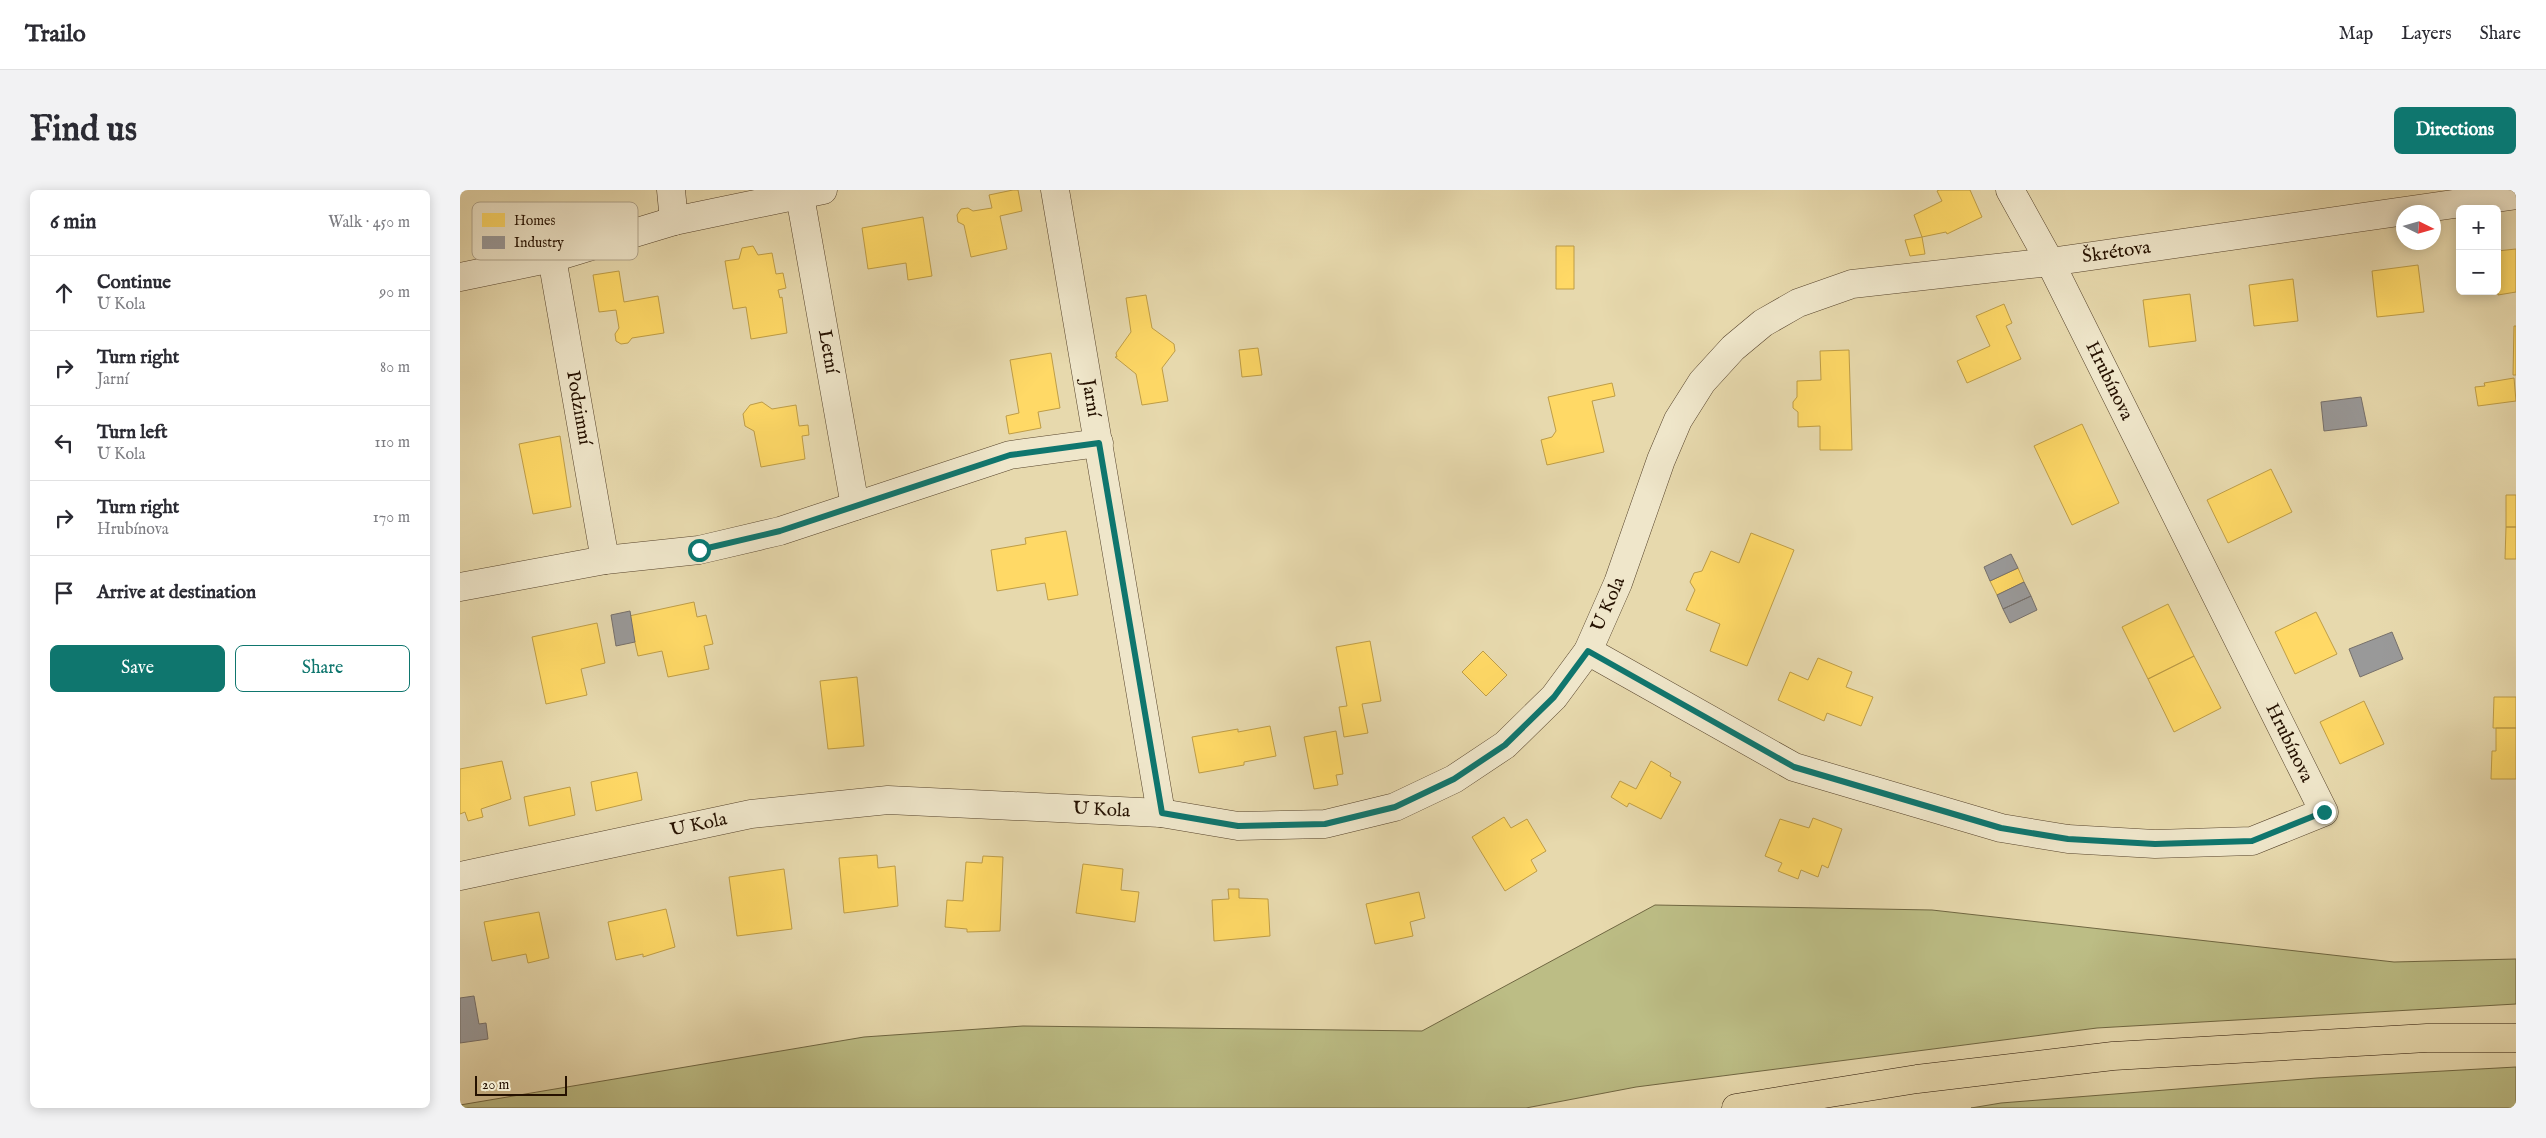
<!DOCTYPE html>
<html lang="en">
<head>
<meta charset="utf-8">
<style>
  body { margin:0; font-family:"IM FELL English",serif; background:#f2f2f3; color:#2b2b33 }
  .controls { position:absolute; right:15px; top:15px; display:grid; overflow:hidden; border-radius:8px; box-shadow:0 2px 12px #0003 }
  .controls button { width:45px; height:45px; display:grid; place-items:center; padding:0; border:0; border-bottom:1px solid #e1e1e2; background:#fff; color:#2b2b33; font:25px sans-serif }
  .compass { position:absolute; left:1936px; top:15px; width:45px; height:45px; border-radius:50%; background:#fff; box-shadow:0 2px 12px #0003; rotate:95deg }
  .scale { position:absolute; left:15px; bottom:12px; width:92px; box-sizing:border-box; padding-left:5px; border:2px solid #251100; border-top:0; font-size:14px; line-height:18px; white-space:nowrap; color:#251100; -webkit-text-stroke:4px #efe6ca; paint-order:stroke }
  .stop { position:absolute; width:15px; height:15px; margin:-11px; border:4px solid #0f766e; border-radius:50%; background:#fff }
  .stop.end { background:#0f766e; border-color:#fff; box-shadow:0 1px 5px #0008 }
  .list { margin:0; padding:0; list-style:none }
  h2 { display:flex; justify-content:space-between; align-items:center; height:65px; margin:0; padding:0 20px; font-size:21px }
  h2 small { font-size:16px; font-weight:400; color:#7c7c81 }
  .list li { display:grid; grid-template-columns:32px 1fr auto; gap:15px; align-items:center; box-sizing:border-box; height:75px; padding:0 20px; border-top:1px solid #e1e1e2 }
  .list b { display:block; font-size:19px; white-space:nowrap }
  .list p { margin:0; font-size:16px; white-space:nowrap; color:#7c7c81 }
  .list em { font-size:16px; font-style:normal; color:#7c7c81 }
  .actions { display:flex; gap:10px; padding:15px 20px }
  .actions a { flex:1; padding:11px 0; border:1px solid #0f766e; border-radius:8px; text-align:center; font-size:18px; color:#0f766e }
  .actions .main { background:#0f766e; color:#fff }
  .icon { flex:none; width:28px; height:28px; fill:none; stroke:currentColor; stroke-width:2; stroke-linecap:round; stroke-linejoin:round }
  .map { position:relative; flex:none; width:2056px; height:918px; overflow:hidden; border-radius:8px }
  header { display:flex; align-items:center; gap:30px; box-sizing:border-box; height:70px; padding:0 25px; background:#fff; border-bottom:1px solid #e1e1e2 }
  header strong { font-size:24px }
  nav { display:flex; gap:28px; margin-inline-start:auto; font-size:18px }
  .intro { display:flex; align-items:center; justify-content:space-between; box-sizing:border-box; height:120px; padding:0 30px }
  h1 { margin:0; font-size:35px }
  .button { padding:12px 22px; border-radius:8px; background:#0f766e; color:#fff; font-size:18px; font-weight:700 }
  main { display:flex; gap:30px; padding:0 30px }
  aside { flex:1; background:#fff; border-radius:8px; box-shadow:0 2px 12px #0003 }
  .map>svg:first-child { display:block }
</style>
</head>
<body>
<header>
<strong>Trailo</strong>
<nav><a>Map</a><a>Layers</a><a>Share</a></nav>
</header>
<div class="intro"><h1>Find us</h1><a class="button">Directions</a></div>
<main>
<aside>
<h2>6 min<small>Walk · 450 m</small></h2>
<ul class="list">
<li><svg class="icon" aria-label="ahead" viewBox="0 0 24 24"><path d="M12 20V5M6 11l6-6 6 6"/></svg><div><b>Continue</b><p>U Kola</p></div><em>90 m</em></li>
<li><svg class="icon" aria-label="right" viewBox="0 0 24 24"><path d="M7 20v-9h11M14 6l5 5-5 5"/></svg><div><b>Turn right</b><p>Jarní</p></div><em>80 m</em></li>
<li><svg class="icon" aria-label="left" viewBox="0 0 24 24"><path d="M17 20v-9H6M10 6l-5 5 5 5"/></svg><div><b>Turn left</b><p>U Kola</p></div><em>110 m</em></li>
<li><svg class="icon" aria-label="right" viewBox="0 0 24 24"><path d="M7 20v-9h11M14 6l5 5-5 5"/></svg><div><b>Turn right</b><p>Hrubínova</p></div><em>170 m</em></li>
<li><svg class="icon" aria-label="arrive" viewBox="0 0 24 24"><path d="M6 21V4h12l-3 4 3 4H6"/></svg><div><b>Arrive at destination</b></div></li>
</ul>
<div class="actions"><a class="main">Save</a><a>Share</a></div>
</aside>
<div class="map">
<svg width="2056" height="918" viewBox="0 0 2056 918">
  <rect width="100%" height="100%" fill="#e7d9ad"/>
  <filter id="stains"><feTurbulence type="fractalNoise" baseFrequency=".004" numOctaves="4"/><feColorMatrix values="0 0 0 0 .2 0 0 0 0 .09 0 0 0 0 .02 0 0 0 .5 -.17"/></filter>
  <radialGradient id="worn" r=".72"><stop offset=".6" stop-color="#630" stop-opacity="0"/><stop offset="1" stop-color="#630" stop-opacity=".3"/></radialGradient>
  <!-- green -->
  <path fill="#bcbd85" stroke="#706742" d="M 1195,715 L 1472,720 L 1934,772 L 2056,769 L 2056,814 L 1637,838 L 1176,897 L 1066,918 L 0,918 L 0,915 L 404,847 L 563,836 L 962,841 Z
    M 2056,877 L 2056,918 L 1511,918 L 1541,913 L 1857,888 Z"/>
  <!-- homes -->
  <path fill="#ffd966" stroke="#be9d47" d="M 553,0 L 558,0 L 562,21 L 540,26 L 547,59 L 511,67 L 504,35 L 498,32 L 497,25 L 501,19 L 508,18 L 513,21 L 532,18 L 529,5 Z
    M 1479,0 L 1510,0 L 1522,27 L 1487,44 L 1486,42 L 1462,47 L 1454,25 L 1482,11 L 1477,1 Z
    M 463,27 L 472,86 L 448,90 L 446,73 L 408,79 L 402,38 Z
    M 1462,47 L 1465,64 L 1450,66 L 1445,50 Z
    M 293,56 L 298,65 L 312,63 L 316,84 L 323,83 L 326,98 L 318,100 L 320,108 L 322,107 L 327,143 L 291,149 L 286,117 L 273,119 L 265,71 L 279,69 L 282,58 Z
    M 1096,56 L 1114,56 L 1114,99 L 1096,99 Z
    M 2056,59 L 2056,102 L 2038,105 L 2037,61 Z
    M 1958,75 L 1964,122 L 1917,127 L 1912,81 Z
    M 159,81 L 164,112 L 198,106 L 204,143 L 172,148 L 168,153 L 161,154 L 156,151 L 155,144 L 159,138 L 156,120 L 139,122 L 133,85 Z
    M 1833,89 L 1838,131 L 1794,136 L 1789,95 Z
    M 1730,104 L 1736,151 L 1689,157 L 1683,110 Z
    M 686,105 L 692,138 L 714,154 L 715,161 L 702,178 L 708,211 L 682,215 L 676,184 L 655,167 L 657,167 L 656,163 L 671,142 L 666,108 Z
    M 1544,114 L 1552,133 L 1546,136 L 1561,169 L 1507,193 L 1497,171 L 1530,156 L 1516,126 Z
    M 2054,136 L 2056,136 L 2056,185 L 2053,185 Z
    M 798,158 L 802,185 L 782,187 L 779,160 Z
    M 1389,160 L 1392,260 L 1360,260 L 1360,236 L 1338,237 L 1338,222 L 1333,218 L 1333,212 L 1337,207 L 1337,191 L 1361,190 L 1360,161 Z
    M 591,163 L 600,218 L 578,222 L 581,238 L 549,244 L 546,226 L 559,223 L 550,170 Z
    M 2054,188 L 2056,211 L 2018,216 L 2015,197 L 2025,196 L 2024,193 Z
    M 1152,193 L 1155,206 L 1132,211 L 1144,262 L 1087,275 L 1081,250 L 1092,247 L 1096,241 L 1088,207 Z
    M 302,212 L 312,219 L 336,215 L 339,236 L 348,235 L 349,245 L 342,246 L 345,269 L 301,277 L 294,241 L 285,236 L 283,224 L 290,215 Z
    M 1622,234 L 1659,313 L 1612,335 L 1574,256 Z
    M 100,246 L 111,317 L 73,324 L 59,254 Z
    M 1811,279 L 1832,322 L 1768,353 L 1747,310 Z
    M 2046,305 L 2056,305 L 2056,337 L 2046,337 Z
    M 2046,337 L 2056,337 L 2056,369 L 2045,369 Z
    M 606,341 L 618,405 L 588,410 L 585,393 L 537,401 L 531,360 L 566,354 L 565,348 Z
    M 1291,343 L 1334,360 L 1287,476 L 1250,461 L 1260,434 L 1226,420 L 1235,400 L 1230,392 L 1234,383 L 1242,381 L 1251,361 L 1279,373 Z
    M 1558,378 L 1564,392 L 1537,405 L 1530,391 Z
    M 234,412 L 237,427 L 246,425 L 253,454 L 244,456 L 249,479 L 208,487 L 202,461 L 178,466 L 169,426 Z
    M 1708,414 L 1734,466 L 1688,489 L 1662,437 Z
    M 1856,422 L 1877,464 L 1835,484 L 1815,442 Z
    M 137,433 L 145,473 L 121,479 L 127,505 L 86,514 L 72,447 Z
    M 910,451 L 921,511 L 902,514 L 908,543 L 884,547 L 879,517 L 887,516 L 876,457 Z
    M 1023,461 L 1047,485 L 1026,506 L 1002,482 Z
    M 1734,466 L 1761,518 L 1714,542 L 1688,489 Z
    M 1358,468 L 1392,482 L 1386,497 L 1413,507 L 1401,536 L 1367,523 L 1364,531 L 1318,510 L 1330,482 L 1348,490 Z
    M 397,487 L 404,556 L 368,559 L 360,491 Z
    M 2034,507 L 2056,507 L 2056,538 L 2033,538 Z
    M 1904,511 L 1924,554 L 1880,574 L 1860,532 Z
    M 810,536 L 816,566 L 784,572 L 784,575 L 739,583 L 732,547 L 778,539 L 778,542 Z
    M 2036,538 L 2056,538 L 2056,589 L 2031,589 L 2032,561 L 2036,561 Z
    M 876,541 L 883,584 L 876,585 L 878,595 L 854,599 L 844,547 Z
    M 42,571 L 51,609 L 21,619 L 23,627 L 8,631 L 5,622 L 0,624 L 0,579 Z
    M 1191,571 L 1211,583 L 1210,586 L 1221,592 L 1201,629 L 1169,613 L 1167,617 L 1151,607 L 1160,591 L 1176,599 Z
    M 177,582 L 182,610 L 136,621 L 131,592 Z
    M 110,597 L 115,625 L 69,636 L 64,607 Z
    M 1044,627 L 1051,638 L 1067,629 L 1086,661 L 1071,670 L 1077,681 L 1045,701 L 1012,647 Z
    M 1353,628 L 1382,639 L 1368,678 L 1362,675 L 1358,687 L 1341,680 L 1338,689 L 1318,681 L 1322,673 L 1305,666 L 1320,629 L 1349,638 Z
    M 417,665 L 418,678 L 435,676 L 438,716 L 384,723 L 379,668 Z
    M 523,666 L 543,667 L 540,741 L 507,742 L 507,739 L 485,737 L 487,710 L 503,711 L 506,672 L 522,673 Z
    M 623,674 L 663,679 L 661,700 L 679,702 L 675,732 L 616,723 Z
    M 324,679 L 332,739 L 277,746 L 269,687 Z
    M 768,699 L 779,699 L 779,708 L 808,709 L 810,746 L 754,751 L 752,710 L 769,709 Z
    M 959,702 L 965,728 L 950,732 L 953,746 L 915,754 L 906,714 Z
    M 206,719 L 215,757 L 183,767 L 183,764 L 156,770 L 148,732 Z
    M 79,722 L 89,768 L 68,773 L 66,764 L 32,771 L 24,732 Z"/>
  <!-- industry -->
  <path fill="#999" stroke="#76706b" d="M 1901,207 L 1907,236 L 1864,241 L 1861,212 Z
    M 1551,364 L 1558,378 L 1530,391 L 1524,377 Z
    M 1564,392 L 1571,406 L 1543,419 L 1537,405 Z
    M 1571,406 L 1577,420 L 1550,433 L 1543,419 Z
    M 170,421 L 175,452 L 156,456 L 151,425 Z
    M 1932,442 L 1943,469 L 1900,487 L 1889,459 Z
    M 14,806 L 19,834 L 26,833 L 28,849 L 0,853 L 0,808 Z"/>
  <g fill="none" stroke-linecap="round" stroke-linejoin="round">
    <defs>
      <g id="minor">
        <path d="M 211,0 L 214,31"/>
        <path id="s1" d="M 595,0 L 701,623"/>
        <path id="s2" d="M 340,6 L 395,316"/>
        <path id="s3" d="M 92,68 L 145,370"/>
        <path d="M 0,87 L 92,68 L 214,31 L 363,0"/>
        <path d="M 0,397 L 145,370 L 239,360 L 320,341 L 550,265 L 639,253"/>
        <path d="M 1128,461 L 1334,577 L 1541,638 L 1608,649 L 1695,654 L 1792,651 L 1864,622 L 1590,72 L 1550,0"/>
        <path id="s4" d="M 0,686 L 291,624 L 428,610 L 701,623 L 778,636 L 865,634 L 935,617 L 994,589 L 1045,555 L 1094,507 L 1128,461 L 1158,393 L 1201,270 L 1218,230 L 1242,192 L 1273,158 L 1303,133 L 1338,113 L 1392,94 L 1590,72 L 2056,5"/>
      </g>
      <path id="primary" d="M 1276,918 L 1457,889 L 1653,866 L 1967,848 L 2056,848"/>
    </defs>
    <!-- minor casing -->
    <use href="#minor" stroke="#56432b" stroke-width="29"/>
    <!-- primary casing -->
    <use href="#primary" stroke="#251100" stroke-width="29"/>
    <!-- minor -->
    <use href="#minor" stroke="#efe6ca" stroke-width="28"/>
    <!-- primary -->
    <use href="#primary" stroke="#e7d9ad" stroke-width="28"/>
  </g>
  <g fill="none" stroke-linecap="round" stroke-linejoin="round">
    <!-- route -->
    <path stroke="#0f766e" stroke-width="6" d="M 239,360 L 320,341 L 550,265 L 639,253 L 702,623 L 778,636 L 865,634 L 935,617 L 994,589 L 1045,555 L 1094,507 L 1128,461 L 1334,577 L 1541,638 L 1608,649 L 1695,654 L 1792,651 L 1864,622"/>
  </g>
  <g text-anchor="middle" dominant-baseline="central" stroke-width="5" stroke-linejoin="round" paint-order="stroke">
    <!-- street labels -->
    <g font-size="19" fill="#251100" stroke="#efe6ca">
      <text stroke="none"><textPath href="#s4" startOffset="1940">Škrétova</textPath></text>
      <text stroke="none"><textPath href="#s2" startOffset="158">Letní</textPath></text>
      <text transform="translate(1649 191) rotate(64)">Hrubínova</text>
      <text stroke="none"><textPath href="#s1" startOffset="211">Jarní</textPath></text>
      <text stroke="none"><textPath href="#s3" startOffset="152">Podzimní</textPath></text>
      <text stroke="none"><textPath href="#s4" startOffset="1249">U Kola</textPath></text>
      <text transform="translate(1829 553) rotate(64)">Hrubínova</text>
      <text stroke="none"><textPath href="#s4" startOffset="649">U Kola</textPath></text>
      <text stroke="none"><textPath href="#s4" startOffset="244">U Kola</textPath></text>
    </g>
  </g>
  <!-- legend -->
  <rect x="12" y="12" width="166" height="58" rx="8" fill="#efe6ca" stroke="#b2a68d" stroke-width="1"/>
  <rect x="22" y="23" width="23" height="14" fill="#ffd966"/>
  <rect x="22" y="46" width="23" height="13" fill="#999"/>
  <g font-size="14" fill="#251100">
    <text x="54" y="35">Homes</text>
    <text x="54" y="57">Industry</text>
  </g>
  <rect width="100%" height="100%" filter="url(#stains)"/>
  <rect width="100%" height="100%" fill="url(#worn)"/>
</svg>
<div class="controls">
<button>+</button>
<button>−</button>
</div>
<svg class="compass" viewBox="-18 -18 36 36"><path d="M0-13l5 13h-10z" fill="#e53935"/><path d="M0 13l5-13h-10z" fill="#7c7c81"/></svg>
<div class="scale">20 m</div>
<div class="stop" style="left:239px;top:360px"></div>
<div class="stop end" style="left:1864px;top:622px"></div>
</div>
</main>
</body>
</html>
